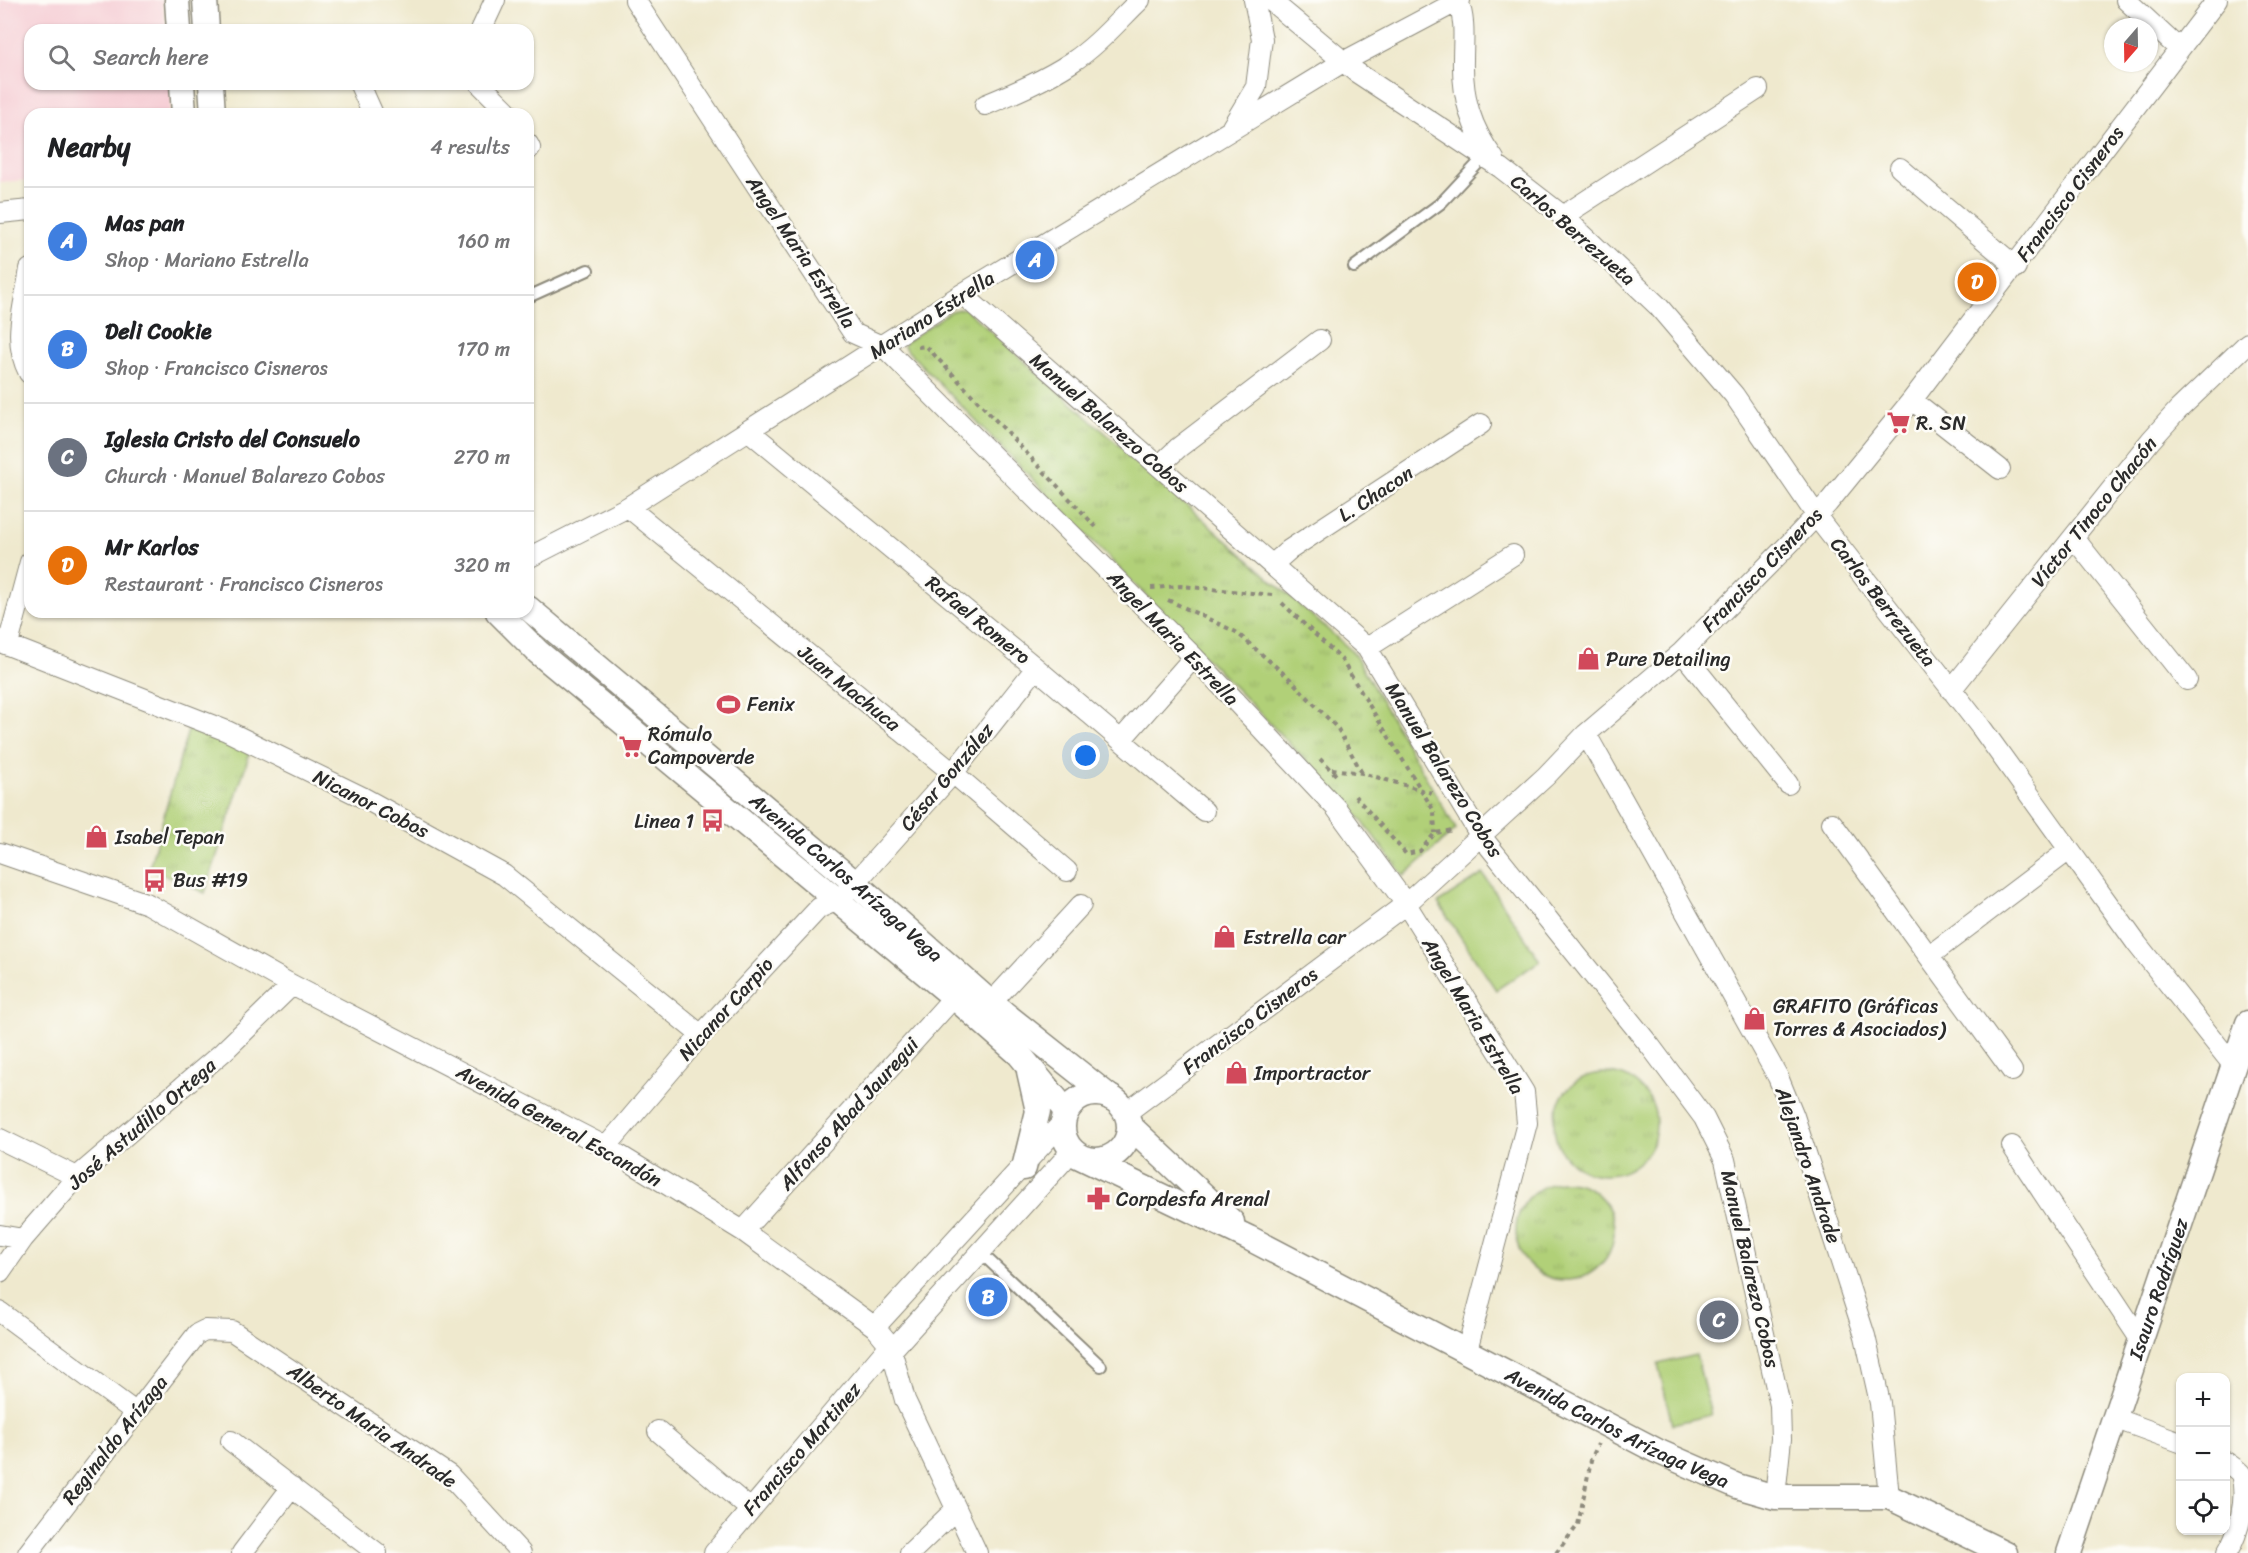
<!DOCTYPE html>
<html lang="en">
<head>
<meta charset="utf-8">
<style>
  body { margin:0; font-family:Sriracha,sans-serif; background:#f6f6f6; color:#202124 }
  .controls { position:absolute; right:18px; bottom:18px; display:grid; overflow:hidden; border-radius:12px; box-shadow:0 2px 4px #0004 }
  .controls button { width:54px; height:54px; display:grid; place-items:center; padding:0; border:0; border-bottom:2px solid #e0e0e0; background:#fff; color:#202124; font:30px sans-serif }
  .compass { position:absolute; left:2104px; top:18px; width:54px; height:54px; border-radius:50%; background:#fff; box-shadow:0 2px 4px #0004; rotate:200deg }
  .you { position:absolute; left:1086px; top:756px; width:21px; height:21px; margin:-15px; border:4px solid #fff; border-radius:50%; background:#1a73e8; box-shadow:0 0 0 9px #1a73e833 }
  .badge { display:grid; place-items:center; width:39px; height:39px; border-radius:50%; background:#d1495b; color:#fff; font-size:20px; font-weight:700 }
  .pin { position:absolute; translate:-50% -50%; border:3px solid #fff; box-shadow:0 2px 6px #0006 }
  .list { margin:0; padding:0; list-style:none }
  h2 { display:flex; justify-content:space-between; align-items:center; height:78px; margin:0; padding:0 24px; font-size:26px }
  h2 small { font-size:20px; font-weight:400; color:#757577 }
  .list li { display:grid; grid-template-columns:39px 1fr auto; gap:18px; align-items:center; box-sizing:border-box; height:108px; padding:0 24px; border-top:2px solid #e0e0e0 }
  .list b { display:block; font-size:22px; white-space:nowrap }
  .list p { margin:0; font-size:20px; white-space:nowrap; color:#757577 }
  .list em { font-size:20px; font-style:normal; color:#757577 }
  .icon { flex:none; width:33px; height:33px; fill:none; stroke:currentColor; stroke-width:2; stroke-linecap:round; stroke-linejoin:round }
  .map { position:relative; flex:none; width:2248px; height:1553px; overflow:hidden }
  .search { position:absolute; background:#fff; box-shadow:0 2px 4px #0004; left:24px; top:24px; width:510px; height:66px; display:flex; align-items:center; gap:15px; box-sizing:border-box; padding:0 21px; border-radius:18px; color:#757577; font-size:22px }
  .panel { position:absolute; background:#fff; box-shadow:0 2px 4px #0004; left:24px; top:108px; width:510px; height:510px; border-radius:18px }
  .map>svg:first-child { display:block }
</style>
</head>
<body>
<div class="map">
<svg width="2248" height="1553" viewBox="0 0 2248 1553">
  <defs>
    <pattern id="park-tufts" width="24" height="20" patternUnits="userSpaceOnUse" patternTransform="scale(1.5)"><rect width="24" height="20" fill="#b1d078"/><path d="M3 7l-1-3M5 7V3M7 7l1-3M15 17l-1-3M17 17v-4M19 17l1-3" fill="none" stroke="#98b368"/></pattern>
  </defs>
  <rect width="100%" height="100%" fill="#fdfcf7"/>
  <filter id="ink" filterUnits="userSpaceOnUse"><feTurbulence type="fractalNoise" baseFrequency=".0167" numOctaves="2"/><feDisplacementMap in="SourceGraphic" scale="12" xChannelSelector="R" yChannelSelector="G"/><feConvolveMatrix kernelMatrix="1 2 1 2 8 2 1 2 1" color-interpolation-filters="sRGB"/></filter>
  <filter id="wash" filterUnits="userSpaceOnUse"><feTurbulence type="fractalNoise" baseFrequency=".008" numOctaves="4" result="noise"/><feDisplacementMap in="SourceGraphic" scale="24" xChannelSelector="R" yChannelSelector="G"/><feGaussianBlur stdDeviation="1.35" result="paint"/><feColorMatrix in="noise" values="0 0 0 0 0 0 0 0 0 0 0 0 0 0 0 0 0 1.4 0 .05"/><feComposite in="paint" operator="in"/></filter>
  <g filter="url(#wash)">
    <rect width="100%" height="100%" fill="#efe9ce"/>
    <!-- built -->
    <path fill="#f6cfd6" d="M 0,0 L 162,0 L 167,30 L 30,30 L 30,84 L 174,84 L 169,114 L 30,114 L 30,180 L 0,182 Z"/>
    <!-- grass -->
    <path fill="#b1d078" stroke="#6e7e52" stroke-width="1.5" d="M 1483,874 L 1540,961 L 1496,990 L 1438,903 Z
      M 1696,1355 L 1711,1415 L 1672,1424 L 1658,1364 Z"/>
    <!-- park -->
    <path fill="url(#park-tufts)" stroke="#6e7e52" stroke-width="1.5" d="M 964,308 L 1353,652 L 1456,829 L 1404,876 L 1352,808 L 904,347 L 905,343 L 951,311 Z
      M 189,727 L 250,752 L 205,893 L 149,868 Z
      M1554 1124a51 51 0 1 1 102 0a51 51 0 1 1-102 0Z
      M1516 1231a49 49 0 1 1 98 0a49 49 0 1 1-98 0Z"/>
  </g>
  <g filter="url(#ink)">
    <g fill="none" stroke-linecap="round" stroke-linejoin="round">
      <defs>
        <path id="service" d="M 1354,267 L 1441,203 L 1483,158
          M 528,297 L 588,270
          M 980,1252 L 1101,1366"/>
        <path id="minor" d="M 635,0 L 853,333 L 884,347 L 1194,657 L 1336,808 L 1406,904 L 1524,1092 L 1527,1123 L 1467,1350
          M 1270,0 L 1356,72 L 1501,168 L 1563,216 L 1658,306 L 1734,395 L 1823,525 L 1980,726 L 2137,944 L 2233,1065
          M 2126,0 L 2178,48
          M 1458,1 C 1466,21 1463,39 1463,60 C 1462,98 1471,128 1494,159
          M 481,30 L 495,0
          M 480,84 L 510,114
          M 360,85 L 373,114
          M 985,105 C 1014,93 1045,80 1072,62 C 1097,46 1118,21 1140,0
          M 1232,127 L 1256,87 L 1262,39 L 1254,0
          M 528,144 L 530,148 L 528,150
          M 1900,168 L 2016,267
          M 0,213 L 30,210
          M 1563,216 L 1758,89
          M 962,294 L 1367,648 L 1480,835 L 1651,1047 L 1704,1118 L 1725,1160 L 1780,1405 L 1781,1439 L 1775,1497
          M 29,373 C 11,339 25,305 30,269
          M 1912,400 L 2000,469
          M 749,431 L 1036,668 L 1204,811
          M 1159,466 L 1178,448 L 1320,340
          M 628,507 L 953,773 L 1067,871
          M 2074,538 L 2187,680
          M 528,558 L 628,507 L 962,294 L 1343,62 L 1460,0
          M 1273,564 L 1289,550 L 1481,424
          M 0,642 L 227,731 L 362,797 L 504,875 L 701,1035
          M 8,644 L 30,562
          M 1367,648 L 1513,555
          M 1682,652 L 1788,784
          M 1951,690 L 2151,440 L 2178,410 L 2248,343
          M 1586,734 L 1778,1077 L 1794,1116 L 1865,1336 L 1880,1403 L 1889,1497
          M 1121,740 L 1194,657
          M 1832,823 L 2012,1071
          M 0,853 L 148,904 L 292,985 L 606,1147 L 743,1231 L 875,1327 L 890,1345 L 905,1400 L 977,1553
          M 1929,956 L 2069,850
          M 991,1003 L 1081,905
          M 1126,1113 L 1406,904 L 1546,776 L 1586,734 L 1682,652 L 1791,542 L 1828,503 L 1912,400 L 2217,0
          M 0,1139 L 77,1177
          M 2012,1146 L 2140,1339
          M 606,1147 L 701,1035 L 819,908 L 838,900 L 855,883 L 953,773 L 1036,668
          M 743,1231 L 954,997
          M 0,1235 L 23,1239
          M 0,1272 L 23,1239 L 77,1177 L 223,1052 L 292,985
          M 0,1312 L 135,1412
          M 875,1327 L 1062,1123
          M 891,1351 L 1072,1151
          M 2114,1418 L 2180,1442
          M 658,1431 L 750,1509
          M 231,1441 L 377,1553
          M 2226,1462 C 2230,1465 2238,1470 2241,1474 C 2248,1498 2239,1533 2227,1553
          M 28,1553 L 197,1334 L 205,1330 L 232,1331 L 449,1475 L 521,1553
          M 242,1553 L 292,1487
          M 714,1553 L 890,1345
          M 910,1553 L 956,1509"/>
        <g id="tertiary">
          <path d="M 177,0 L 179,30"/>
          <path d="M 205,0 L 207,30"/>
          <path d="M 182,84 L 184,114"/>
          <path d="M 211,84 L 213,114"/>
          <path id="s1" d="M 528,608 L 855,883 L 991,1003 L 1111,1098"/>
          <path d="M 498,612 L 538,652 L 954,997 L 1019,1054 L 1066,1111"/>
          <circle cx="1096" cy="1127" r="33"/>
          <path d="M 1130,1126 L 1232,1222"/>
          <path id="s2" d="M 1078,1156 L 1249,1238 L 1657,1451 L 1737,1486 L 1775,1497 L 1889,1497 L 2005,1553"/>
          <path d="M 1024,1168 L 1038,1111 L 1029,1071"/>
          <path id="s3" d="M 2069,1553 L 2248,1023"/>
        </g>
      </defs>
      <!-- service casing -->
      <use href="#service" stroke="#8d8a7c" stroke-width="14"/>
      <!-- minor casing -->
      <use href="#minor" stroke="#8d8a7c" stroke-width="22"/>
      <!-- tertiary casing -->
      <use href="#tertiary" stroke="#8d8a7c" stroke-width="27"/>
      <!-- path -->
      <path stroke="#8d8a7c" stroke-width="4" stroke-dasharray="4.5 4.5" stroke-linecap="butt" d="M 918,347 L 926,346 L 1096,527
        M 1151,588 L 1181,586 L 1273,595
        M 1168,600 L 1236,632 L 1290,679 L 1338,729 L 1362,773
        M 1282,603 L 1341,659 L 1434,811 L 1435,833
        M 1320,759 L 1338,777
        M 1332,769 L 1362,773 L 1432,793
        M 1355,796 L 1406,854 L 1420,851 L 1435,833 L 1453,830
        M 1556,1553 L 1578,1525 L 1591,1460 L 1598,1444"/>
      <!-- service -->
      <use href="#service" stroke="#fff" stroke-width="10"/>
      <!-- minor -->
      <use href="#minor" stroke="#fff" stroke-width="20"/>
      <!-- tertiary -->
      <use href="#tertiary" stroke="#fff" stroke-width="24"/>
    </g>
  </g>
  <!-- icons -->
  <defs>
    <symbol id="supermarket-bare" viewBox="-9 -9 18 18"><path d="M-6-5.5h2.5l.6 2H6L4.5 2H-2.5L-4.4-4H-6ZM-1.5 3.2a1.3 1.3 0 1 0 .1 0ZM3 3.2a1.3 1.3 0 1 0 .1 0Z" fill="#d1495b" stroke="#fdfcf7" stroke-width="2.5" paint-order="stroke"/></symbol>
    <symbol id="shop-bare" viewBox="-9 -9 18 18"><path d="M-5-2.5h2.3a2.7 3.5 0 0 1 5.4 0H5L5.5 6h-11ZM-1.5-2.5h3a1.5 2.3 0 0 0-3 0Z" fill="#d1495b" stroke="#fdfcf7" stroke-width="2.5" paint-order="stroke"/></symbol>
    <symbol id="stadium-bare" viewBox="-9 -9 18 18"><path d="M0-5a6.5 5 0 1 0 0 10a6.5 5 0 1 0 0-10ZM-3.5-1.8h7v3.6h-7Z" fill="#d1495b" stroke="#fdfcf7" stroke-width="2.5" paint-order="stroke"/></symbol>
    <symbol id="bus-bare" viewBox="-9 -9 18 18"><path d="M-5-6H5V4H4V6H2V4H-2V6H-4V4H-5ZM-3.5-4V0h7V-4ZM-3.5 1.2v1.5H-2V1.2ZM2 1.2v1.5H3.5V1.2Z" fill="#d1495b" stroke="#fdfcf7" stroke-width="2.5" paint-order="stroke"/></symbol>
    <symbol id="pharmacy-bare" viewBox="-9 -9 18 18"><path d="M-2-6h4v4h4v4h-4v4h-4v-4h-4v-4h4Z" fill="#d1495b" stroke="#fdfcf7" stroke-width="2.5" paint-order="stroke"/></symbol>
  </defs>
  <g fill-rule="evenodd">
    <use href="#supermarket-bare" x="1882" y="406" width="33" height="33"/>
    <use href="#shop-bare" x="1572" y="642" width="33" height="33"/>
    <use href="#stadium-bare" x="712" y="688" width="33" height="33"/>
    <use href="#supermarket-bare" x="614" y="730" width="33" height="33"/>
    <use href="#bus-bare" x="696" y="804" width="33" height="33"/>
    <use href="#shop-bare" x="80" y="820" width="33" height="33"/>
    <use href="#bus-bare" x="138" y="864" width="33" height="33"/>
    <use href="#shop-bare" x="1208" y="920" width="33" height="33"/>
    <use href="#shop-bare" x="1738" y="1002" width="33" height="33"/>
    <use href="#shop-bare" x="1220" y="1056" width="33" height="33"/>
    <use href="#pharmacy-bare" x="1082" y="1182" width="33" height="33"/>
  </g>
  <g text-anchor="middle" dominant-baseline="central" stroke-width="5" stroke-linejoin="round" paint-order="stroke">
    <!-- street labels -->
    <g font-size="20" fill="#2b2b2b" stroke="#fdfcf7">
      <text transform="translate(2070 194) rotate(-53)">Francisco Cisneros</text>
      <text transform="translate(1573 230) rotate(41)">Carlos Berrezueta</text>
      <text transform="translate(801 252) rotate(56)">Angel Maria Estrella</text>
      <text transform="translate(932 315) rotate(-33)">Mariano Estrella</text>
      <text transform="translate(1109 423) rotate(41)">Manuel Balarezo Cobos</text>
      <text transform="translate(1376 494) rotate(-33)">L. Chacon</text>
      <text transform="translate(2094 512) rotate(-51)">Víctor Tinoco Chacón</text>
      <text transform="translate(1762 570) rotate(-46)">Francisco Cisneros</text>
      <text transform="translate(1883 602) rotate(52)">Carlos Berrezueta</text>
      <text transform="translate(978 620) rotate(39)">Rafael Romero</text>
      <text transform="translate(1173 638) rotate(46)">Angel Maria Estrella</text>
      <text transform="translate(849 688) rotate(39)">Juan Machuca</text>
      <text transform="translate(1444 770) rotate(58)">Manuel Balarezo Cobos</text>
      <text transform="translate(947 777) rotate(-50)">César González</text>
      <text transform="translate(371 804) rotate(27)">Nicanor Cobos</text>
      <text stroke="none"><textPath href="#s1" startOffset="417">Avenida Carlos Arízaga Vega</textPath></text>
      <text transform="translate(726 1009) rotate(-48)">Nicanor Carpio</text>
      <text transform="translate(1473 1016) rotate(59)">Angel Maria Estrella</text>
      <text transform="translate(1250 1021) rotate(-37)">Francisco Cisneros</text>
      <text transform="translate(849 1114) rotate(-48)">Alfonso Abad Jauregui</text>
      <text transform="translate(142 1124) rotate(-41)">José Astudillo Ortega</text>
      <text transform="translate(559 1126) rotate(29)">Avenida General Escandón</text>
      <text transform="translate(1808 1165) rotate(71)">Alejandro Andrade</text>
      <text transform="translate(1750 1269) rotate(77)">Manuel Balarezo Cobos</text>
      <text stroke="none"><textPath href="#s3" startOffset="279">Isauro Rodríguez</textPath></text>
      <text transform="translate(372 1426) rotate(35)">Alberto Maria Andrade</text>
      <text stroke="none"><textPath href="#s2" startOffset="604">Avenida Carlos Arízaga Vega</textPath></text>
      <text transform="translate(115 1440) rotate(-52)">Reginaldo Arízaga</text>
      <text transform="translate(802 1449) rotate(-49)">Francisco Martinez</text>
    </g>
    <!-- poi labels -->
    <g font-size="20" fill="#2b2b2b" stroke="#fdfcf7" text-anchor="start">
      <text x="1916" y="423">R. SN</text>
      <text x="1606" y="659">Pure Detailing</text>
      <text x="747" y="704">Fenix</text>
      <text x="648" y="734">Rómulo<tspan x="648" dy="23">Campoverde</tspan></text>
      <text x="694" y="821" text-anchor="end">Linea 1</text>
      <text x="115" y="837">Isabel Tepan</text>
      <text x="173" y="880">Bus #19</text>
      <text x="1243" y="937">Estrella car</text>
      <text x="1773" y="1006">GRAFITO (Gráficas<tspan x="1773" dy="23">Torres &amp; Asociados)</tspan></text>
      <text x="1254" y="1073">Importractor</text>
      <text x="1116" y="1199">Corpdesfa Arenal</text>
    </g>
  </g>
</svg>
<div class="controls">
<button>+</button>
<button>−</button>
<button><svg class="icon" aria-label="locate" viewBox="0 0 24 24"><circle cx="12" cy="12" r="6"/><path d="M12 2v4M12 18v4M2 12h4M18 12h4"/></svg></button>
</div>
<svg class="compass" viewBox="-18 -18 36 36"><path d="M0-13l5 13h-10z" fill="#e53935"/><path d="M0 13l5-13h-10z" fill="#757577"/></svg>
<div class="you"></div>
<div class="pin badge" style="left:1035px;top:260px;background:#3f7fe0">A</div>
<div class="pin badge" style="left:988px;top:1297px;background:#3f7fe0">B</div>
<div class="pin badge" style="left:1719px;top:1320px;background:#6b7280">C</div>
<div class="pin badge" style="left:1977px;top:282px;background:#e8710a">D</div>
<div class="search"><svg class="icon" aria-label="search" viewBox="0 0 24 24"><circle cx="10" cy="10" r="6"/><path d="M15 15l6 6"/></svg>Search here</div>
<section class="panel">
<h2>Nearby<small>4 results</small></h2>
<ul class="list">
<li><span class="badge" style="background:#3f7fe0">A</span><div><b>Mas pan</b><p>Shop · Mariano Estrella</p></div><em>160 m</em></li>
<li><span class="badge" style="background:#3f7fe0">B</span><div><b>Deli Cookie</b><p>Shop · Francisco Cisneros</p></div><em>170 m</em></li>
<li><span class="badge" style="background:#6b7280">C</span><div><b>Iglesia Cristo del Consuelo</b><p>Church · Manuel Balarezo Cobos</p></div><em>270 m</em></li>
<li><span class="badge" style="background:#e8710a">D</span><div><b>Mr Karlos</b><p>Restaurant · Francisco Cisneros</p></div><em>320 m</em></li>
</ul>
</section>
</div>
</body>
</html>
